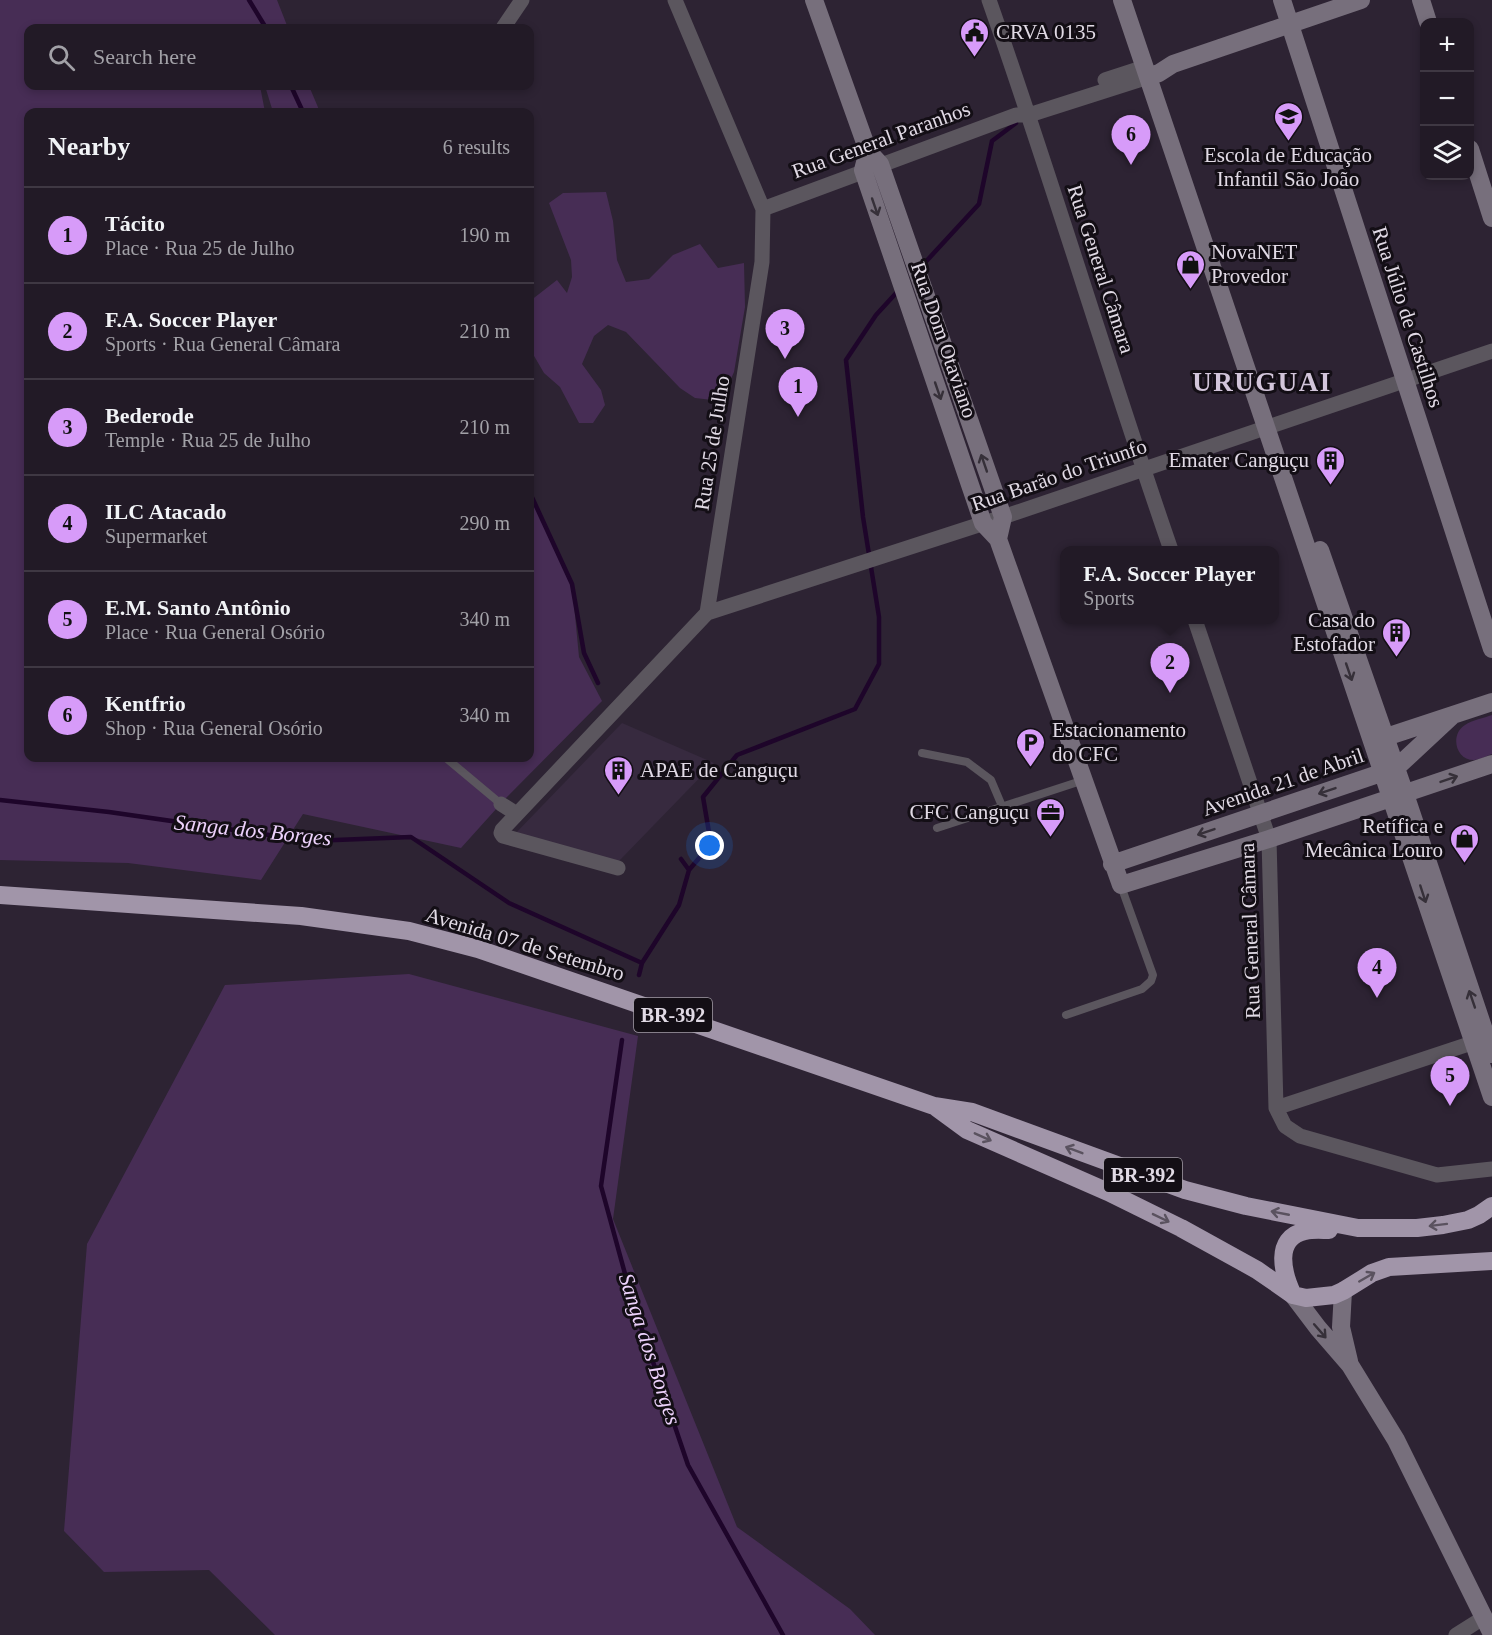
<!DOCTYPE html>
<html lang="en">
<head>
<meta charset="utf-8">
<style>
  body { margin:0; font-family:"Times New Roman",serif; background:#2e2732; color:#f1f3f6 }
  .controls { position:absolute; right:18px; top:18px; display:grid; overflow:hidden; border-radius:12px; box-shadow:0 3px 9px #0003 }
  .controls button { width:54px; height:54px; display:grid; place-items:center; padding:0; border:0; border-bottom:2px solid #3f3843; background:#221a26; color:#f1f3f6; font:30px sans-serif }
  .you { position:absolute; left:710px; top:846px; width:21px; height:21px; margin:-15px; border:4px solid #fff; border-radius:50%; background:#1a73e8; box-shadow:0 0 0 9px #1a73e833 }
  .badge { display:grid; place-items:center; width:39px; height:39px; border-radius:50%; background:#d79bf9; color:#111; font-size:20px; font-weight:700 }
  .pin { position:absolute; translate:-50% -50px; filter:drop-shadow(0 2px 3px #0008) }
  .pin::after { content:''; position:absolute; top:32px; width:21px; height:18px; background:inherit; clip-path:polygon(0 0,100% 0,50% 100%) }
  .popup { position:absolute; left:1060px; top:546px; width:219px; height:78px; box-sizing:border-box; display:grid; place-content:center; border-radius:12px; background:#221a26; filter:drop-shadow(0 2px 4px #0005); font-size:20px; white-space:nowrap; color:#a2a1a7 }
  .popup b { font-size:22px; color:#f1f3f6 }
  .popup::after { content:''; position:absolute; left:50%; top:100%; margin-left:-12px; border:12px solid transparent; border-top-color:#221a26 }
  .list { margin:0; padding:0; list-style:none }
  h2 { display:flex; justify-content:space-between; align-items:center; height:78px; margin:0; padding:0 24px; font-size:26px }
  h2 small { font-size:20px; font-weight:400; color:#a2a1a7 }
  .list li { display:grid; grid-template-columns:39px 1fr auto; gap:18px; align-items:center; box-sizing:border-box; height:96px; padding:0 24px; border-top:2px solid #3f3843 }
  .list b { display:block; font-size:22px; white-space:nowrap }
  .list p { margin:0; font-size:20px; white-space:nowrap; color:#a2a1a7 }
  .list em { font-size:20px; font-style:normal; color:#a2a1a7 }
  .icon { flex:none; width:33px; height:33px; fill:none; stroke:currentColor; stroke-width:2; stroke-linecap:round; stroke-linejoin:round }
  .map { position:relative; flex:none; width:1492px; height:1635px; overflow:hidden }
  .search { position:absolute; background:#221a26; box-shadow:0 3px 9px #0003; left:24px; top:24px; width:510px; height:66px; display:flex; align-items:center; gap:15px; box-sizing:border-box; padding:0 21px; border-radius:12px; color:#a2a1a7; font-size:22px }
  .panel { position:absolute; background:#221a26; box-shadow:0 3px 9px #0003; left:24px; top:108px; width:510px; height:654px; border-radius:12px }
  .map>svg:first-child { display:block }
</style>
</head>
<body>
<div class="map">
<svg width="1492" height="1635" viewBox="0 0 1492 1635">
  <rect width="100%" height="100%" fill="#2d2333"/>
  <!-- built -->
  <path fill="#372a3f" d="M 622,723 L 714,763 L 619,861 L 513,836 Z"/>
  <!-- green -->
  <path fill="#472d55" d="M 0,0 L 277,0 L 288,28 L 28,28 L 28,86 L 260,86 L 265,112 L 28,112 L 28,758 L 530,758 L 530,493 L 572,584 L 579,657 L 602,701 L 506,798 L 461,848 L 303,814 L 261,880 L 128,863 L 0,860 Z
    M 265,86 L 309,86 L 320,112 L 273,112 Z
    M 606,192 L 613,221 L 617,260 L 626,282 L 649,279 L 673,255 L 700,244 L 718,268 L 744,263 L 745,307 L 734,372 L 721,401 L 695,398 L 680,388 L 626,332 L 608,325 L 594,336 L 582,364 L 601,390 L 605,405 L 593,423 L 579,423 L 560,387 L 544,373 L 530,349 L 530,301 L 557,280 L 567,293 L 572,277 L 571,260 L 549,203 L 563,193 Z
    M 1492,715 L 1492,754 C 1487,756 1479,760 1474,760 C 1455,760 1450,734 1465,725 C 1472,720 1484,718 1492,715 Z
    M 409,974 L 638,1036 L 613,1219 L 737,1527 L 850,1609 L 875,1635 L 275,1635 L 209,1570 L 104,1572 L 64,1531 L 87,1244 L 225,985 Z"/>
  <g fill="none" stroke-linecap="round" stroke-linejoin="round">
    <!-- stream -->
    <path stroke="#1e052a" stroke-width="4.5" d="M 249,0 L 266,28
      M 291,86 L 303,112
      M 920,268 L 979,204 L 992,141 L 1016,123
      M 530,493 L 572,584 L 584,653 L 598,683
      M 0,800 L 109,812 L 311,841 L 411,837 L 509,903 L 642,963 L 639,975
      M 689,870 L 711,844 L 703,797 L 737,755 L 855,709 L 879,664 L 879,617 L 863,517 L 846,360 L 876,315 L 898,291
      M 642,963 L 679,905 L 689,870 L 681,859
      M 622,1040 L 601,1186 L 633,1303 L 688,1465 L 783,1635"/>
    <!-- lane -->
    <path stroke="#5b565e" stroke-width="8" d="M 922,753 L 967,762 L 991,780 L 1002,806
      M 446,758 L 501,804
      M 937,828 L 1084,780
      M 1066,1015 L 1142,989 L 1151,981 L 1153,975 L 1121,886"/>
    <!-- street -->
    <path stroke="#5b565e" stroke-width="15" d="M 989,0 C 1053,182 1108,368 1171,550
      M 503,28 L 522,0
      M 1105,80 L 1145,67
      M 763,209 L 1016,115 L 1029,115 L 1148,77
      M 707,613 L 1003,517 L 1492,351
      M 1195,620 L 1269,839 L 1276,1108 L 1285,1126 L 1300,1136 L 1437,1175 L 1492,1169
      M 501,804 L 517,814
      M 618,868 L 503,836 L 501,833 L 502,830 L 707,613 L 762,262 L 763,209 L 675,0
      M 1276,1108 L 1484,1039
      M 1456,1635 L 1483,1618"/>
    <!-- secondary -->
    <path stroke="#776f7c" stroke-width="18" d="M 814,0 L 868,151 L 880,164 L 1003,517 L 998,539
      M 1122,0 L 1492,1097
      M 1282,0 L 1492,649
      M 1421,0 L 1428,22
      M 1148,77 L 1159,73 L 1173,64 L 1361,0
      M 1470,149 L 1492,218
      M 868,151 L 863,170 L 983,523 L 998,539 L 1121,885 L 1269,839 L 1492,764
      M 1320,550 L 1405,794 L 1492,1054
      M 1386,737 L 1492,702
      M 1112,864 L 1396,768 L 1453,715
      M 1343,1291 L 1341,1327 L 1349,1361
      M 1293,1295 L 1318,1328 L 1350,1365 L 1396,1440 L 1492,1634"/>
    <!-- highway -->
    <path stroke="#a195a9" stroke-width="18" d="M 0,895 L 301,916 L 409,931 L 478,949 L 934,1106 L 972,1112 L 1185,1190 L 1246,1206 L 1358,1228 L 1417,1228 L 1443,1225 L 1468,1220 L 1479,1215 L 1492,1206
      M 937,1108 L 967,1130 L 1108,1192 L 1181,1228 L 1257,1270 L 1293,1295 L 1306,1298 L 1334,1295 L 1343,1291 L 1372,1273 L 1389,1267 L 1492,1261
      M 1293,1295 C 1283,1274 1273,1238 1305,1231 C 1313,1229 1322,1230 1329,1230"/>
  </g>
  <!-- one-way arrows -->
  <defs><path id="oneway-shaft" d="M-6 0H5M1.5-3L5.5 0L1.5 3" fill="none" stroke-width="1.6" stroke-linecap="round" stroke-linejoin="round" transform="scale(1.5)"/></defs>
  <g stroke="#363039">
    <use href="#oneway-shaft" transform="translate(875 207) rotate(71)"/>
    <use href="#oneway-shaft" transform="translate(938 391) rotate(71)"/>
    <use href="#oneway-shaft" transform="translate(984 463) rotate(-109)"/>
    <use href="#oneway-shaft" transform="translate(1349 672) rotate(71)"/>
    <use href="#oneway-shaft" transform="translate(1449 779) rotate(-19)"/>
    <use href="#oneway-shaft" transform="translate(1327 791) rotate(161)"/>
    <use href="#oneway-shaft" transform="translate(1206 832) rotate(161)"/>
    <use href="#oneway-shaft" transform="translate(1423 894) rotate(72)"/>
    <use href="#oneway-shaft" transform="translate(1472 999) rotate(-109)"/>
    <use href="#oneway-shaft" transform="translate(1320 1331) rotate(49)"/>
  </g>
  <g stroke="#5a525f">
    <use href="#oneway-shaft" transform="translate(983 1137) rotate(24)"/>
    <use href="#oneway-shaft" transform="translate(1074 1150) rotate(-159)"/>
    <use href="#oneway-shaft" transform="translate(1280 1213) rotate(-169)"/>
    <use href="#oneway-shaft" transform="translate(1161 1218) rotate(26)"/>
    <use href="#oneway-shaft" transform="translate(1438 1225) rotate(173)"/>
    <use href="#oneway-shaft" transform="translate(1367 1277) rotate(-30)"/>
  </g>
  <!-- icons -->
  <defs>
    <symbol id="civic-pin" viewBox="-11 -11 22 30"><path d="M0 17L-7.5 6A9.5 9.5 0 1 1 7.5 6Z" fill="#d79bf9" stroke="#130e15"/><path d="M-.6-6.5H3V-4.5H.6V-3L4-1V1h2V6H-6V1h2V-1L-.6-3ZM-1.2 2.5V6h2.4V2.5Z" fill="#111"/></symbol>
    <symbol id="school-pin" viewBox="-11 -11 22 30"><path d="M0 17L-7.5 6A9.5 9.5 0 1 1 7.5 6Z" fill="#d79bf9" stroke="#130e15"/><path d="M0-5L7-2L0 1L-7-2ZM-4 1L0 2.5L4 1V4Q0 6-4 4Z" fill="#111"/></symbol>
    <symbol id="shop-pin" viewBox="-11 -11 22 30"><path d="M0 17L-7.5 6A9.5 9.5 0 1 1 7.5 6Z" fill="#d79bf9" stroke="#130e15"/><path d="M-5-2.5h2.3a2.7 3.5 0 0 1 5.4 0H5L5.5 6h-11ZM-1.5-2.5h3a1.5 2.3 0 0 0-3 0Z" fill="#111"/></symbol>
    <symbol id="building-pin" viewBox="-11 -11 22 30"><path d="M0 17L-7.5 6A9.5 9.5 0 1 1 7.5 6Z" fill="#d79bf9" stroke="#130e15"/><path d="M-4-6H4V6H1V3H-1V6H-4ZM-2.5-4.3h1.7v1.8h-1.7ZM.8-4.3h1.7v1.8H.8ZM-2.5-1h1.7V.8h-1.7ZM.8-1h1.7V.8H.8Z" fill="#111"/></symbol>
    <symbol id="parking-pin" viewBox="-11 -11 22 30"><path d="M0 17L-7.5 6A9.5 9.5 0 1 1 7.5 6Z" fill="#d79bf9" stroke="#130e15"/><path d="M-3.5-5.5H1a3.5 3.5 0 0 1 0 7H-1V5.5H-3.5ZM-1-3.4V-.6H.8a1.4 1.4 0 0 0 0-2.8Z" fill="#111"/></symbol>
    <symbol id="office-pin" viewBox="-11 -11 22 30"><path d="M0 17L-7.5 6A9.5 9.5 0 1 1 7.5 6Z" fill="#d79bf9" stroke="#130e15"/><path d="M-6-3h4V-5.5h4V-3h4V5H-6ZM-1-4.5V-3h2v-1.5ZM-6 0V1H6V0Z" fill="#111"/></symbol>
  </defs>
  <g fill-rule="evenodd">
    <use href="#civic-pin" x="958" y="16" width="33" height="45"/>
    <use href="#school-pin" x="1272" y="100" width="33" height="45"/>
    <use href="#shop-pin" x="1174" y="248" width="33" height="45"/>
    <use href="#building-pin" x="1314" y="444" width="33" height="45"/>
    <use href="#building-pin" x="1380" y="616" width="33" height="45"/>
    <use href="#parking-pin" x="1014" y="726" width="33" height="45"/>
    <use href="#building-pin" x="602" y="754" width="33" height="45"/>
    <use href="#office-pin" x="1034" y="796" width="33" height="45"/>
    <use href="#shop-pin" x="1448" y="822" width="33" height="45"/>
  </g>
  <g text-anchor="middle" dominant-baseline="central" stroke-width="6" stroke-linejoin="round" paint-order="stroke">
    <!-- shield labels -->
    <g fill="#130e15" stroke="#a39da7" stroke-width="1.5">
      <rect x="634" y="998" width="78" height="34" rx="4.5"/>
      <rect x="1104" y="1158" width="78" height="34" rx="4.5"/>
    </g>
    <g font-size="20" font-weight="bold" fill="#e1dae5">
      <text x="673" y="1015">BR-392</text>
      <text x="1143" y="1175">BR-392</text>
    </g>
    <!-- poi labels -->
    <g font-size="21" fill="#e1dae5" stroke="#130e15" text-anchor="start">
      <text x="996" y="32">CRVA 0135</text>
      <text x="1288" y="155" text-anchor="middle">Escola de Educação<tspan x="1288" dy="24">Infantil São João</tspan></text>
      <text x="1211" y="252">NovaNET<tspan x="1211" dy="24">Provedor</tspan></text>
      <text x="1309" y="460" text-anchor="end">Emater Canguçu</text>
      <text x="1375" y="620" text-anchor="end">Casa do<tspan x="1375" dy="24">Estofador</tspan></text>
      <text x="1052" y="730">Estacionamento<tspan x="1052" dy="24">do CFC</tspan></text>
      <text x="640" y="770">APAE de Canguçu</text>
      <text x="1029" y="812" text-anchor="end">CFC Canguçu</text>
      <text x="1443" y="826" text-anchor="end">Retífica e<tspan x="1443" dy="24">Mecânica Louro</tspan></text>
    </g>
    <!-- street labels -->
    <g font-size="21" fill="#e1dae5" stroke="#130e15">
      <text transform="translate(881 140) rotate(-20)">Rua General Paranhos</text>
      <text transform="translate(1101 269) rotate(72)">Rua General Câmara</text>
      <text transform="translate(1408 317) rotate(72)">Rua Júlio de Castilhos</text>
      <text transform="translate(944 340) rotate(71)">Rua Dom Otaviano</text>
      <text transform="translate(712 443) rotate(-81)">Rua 25 de Julho</text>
      <text transform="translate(1059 475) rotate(-19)">Rua Barão do Triunfo</text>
      <text transform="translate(1283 782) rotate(-19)">Avenida 21 de Abril</text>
      <text transform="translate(1250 931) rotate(-92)">Rua General Câmara</text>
      <text transform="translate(525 944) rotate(17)">Avenida 07 de Setembro</text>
    </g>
    <!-- water labels -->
    <g font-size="22" font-style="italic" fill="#edd2fc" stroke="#130e15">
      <text transform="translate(253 830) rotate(6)">Sanga dos Borges</text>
      <text transform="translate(650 1349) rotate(72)">Sanga dos Borges</text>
    </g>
    <!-- district labels -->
    <g font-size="27" font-weight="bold" letter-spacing="1.5" fill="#d2c5da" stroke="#130e15">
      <text x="1262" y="382">URUGUAI</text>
    </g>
  </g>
</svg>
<div class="controls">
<button>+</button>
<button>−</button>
<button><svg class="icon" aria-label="layers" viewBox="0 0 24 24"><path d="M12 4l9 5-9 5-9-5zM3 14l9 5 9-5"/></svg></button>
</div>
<div class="you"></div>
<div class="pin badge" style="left:798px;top:417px">1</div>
<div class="pin badge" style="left:1170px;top:693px">2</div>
<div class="popup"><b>F.A. Soccer Player</b>Sports</div>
<div class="pin badge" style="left:785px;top:359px">3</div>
<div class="pin badge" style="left:1377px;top:998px">4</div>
<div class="pin badge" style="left:1450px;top:1106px">5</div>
<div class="pin badge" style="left:1131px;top:165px">6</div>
<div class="search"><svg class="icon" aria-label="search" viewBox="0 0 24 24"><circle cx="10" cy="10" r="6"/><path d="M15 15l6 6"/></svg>Search here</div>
<section class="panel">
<h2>Nearby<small>6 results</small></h2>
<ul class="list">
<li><span class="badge">1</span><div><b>Tácito</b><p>Place · Rua 25 de Julho</p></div><em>190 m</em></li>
<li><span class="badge">2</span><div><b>F.A. Soccer Player</b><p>Sports · Rua General Câmara</p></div><em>210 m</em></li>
<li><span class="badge">3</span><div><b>Bederode</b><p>Temple · Rua 25 de Julho</p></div><em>210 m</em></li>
<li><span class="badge">4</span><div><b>ILC Atacado</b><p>Supermarket</p></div><em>290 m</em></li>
<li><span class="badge">5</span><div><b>E.M. Santo Antônio</b><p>Place · Rua General Osório</p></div><em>340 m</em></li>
<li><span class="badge">6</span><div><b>Kentfrio</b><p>Shop · Rua General Osório</p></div><em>340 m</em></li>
</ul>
</section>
</div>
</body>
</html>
